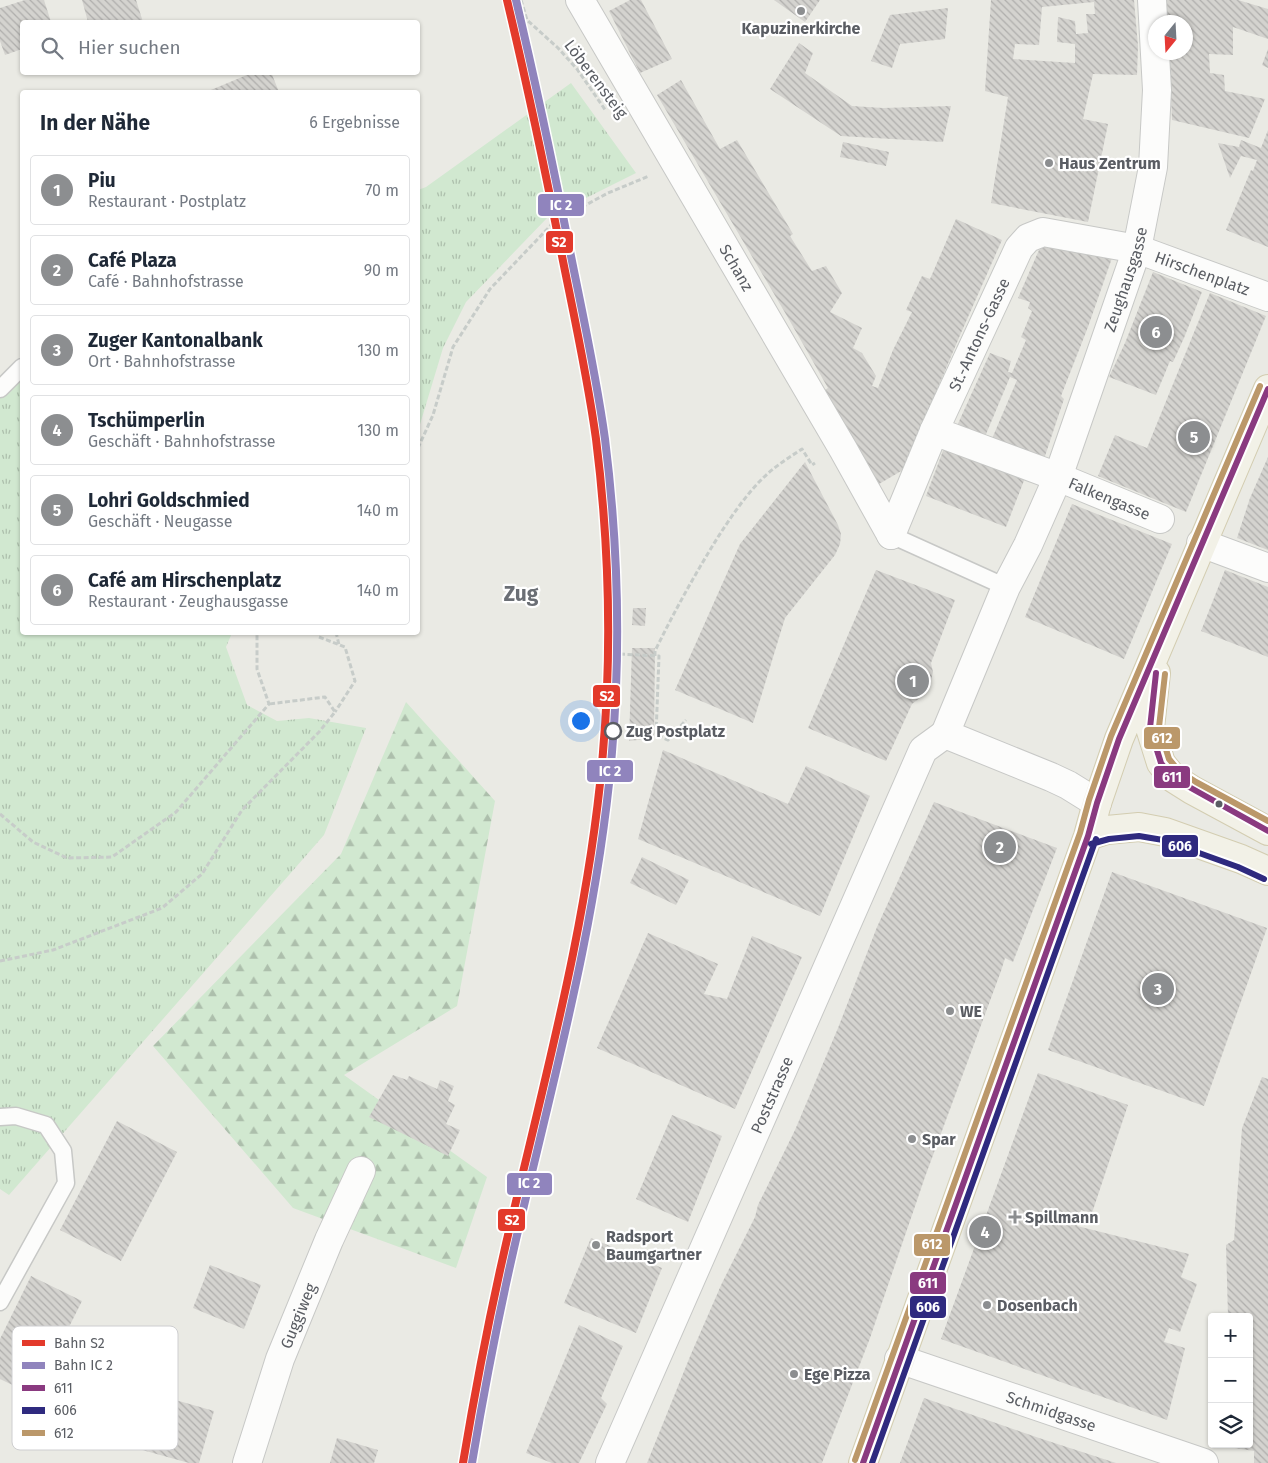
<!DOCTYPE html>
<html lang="de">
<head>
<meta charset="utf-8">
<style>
  body { margin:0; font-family:"Fira Sans",sans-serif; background:#f6f6f7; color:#1f2937 }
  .controls { position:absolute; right:15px; bottom:15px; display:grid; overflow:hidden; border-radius:5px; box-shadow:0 1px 4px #0004 }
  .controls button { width:45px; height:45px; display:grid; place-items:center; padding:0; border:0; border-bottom:1px solid #e0e1e3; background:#fff; color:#1f2937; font:25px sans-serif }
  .compass { position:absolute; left:1148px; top:15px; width:45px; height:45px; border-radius:50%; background:#fff; box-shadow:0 1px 4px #0004; rotate:198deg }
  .you { position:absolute; left:580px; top:720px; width:18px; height:18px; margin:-12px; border:4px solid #fff; border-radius:50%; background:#1a73e8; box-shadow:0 0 0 8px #1a73e833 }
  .badge { display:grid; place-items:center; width:32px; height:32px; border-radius:50%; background:#8c8e90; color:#fff; font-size:16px; font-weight:700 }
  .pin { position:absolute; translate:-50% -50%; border:2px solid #fff; box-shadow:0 1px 5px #0006 }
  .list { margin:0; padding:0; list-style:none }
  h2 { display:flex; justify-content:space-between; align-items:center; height:65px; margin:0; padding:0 20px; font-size:21px }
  h2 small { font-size:16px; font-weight:400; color:#747a83 }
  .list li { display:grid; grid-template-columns:32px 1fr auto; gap:15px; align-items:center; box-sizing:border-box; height:70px; margin:0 10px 10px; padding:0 10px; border:1px solid #e0e1e3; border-radius:5px }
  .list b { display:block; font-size:19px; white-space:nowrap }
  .list p { margin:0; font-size:16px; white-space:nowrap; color:#747a83 }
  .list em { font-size:16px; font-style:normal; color:#747a83 }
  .icon { flex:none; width:28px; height:28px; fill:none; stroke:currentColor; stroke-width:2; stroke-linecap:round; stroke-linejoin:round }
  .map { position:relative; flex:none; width:1268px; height:1463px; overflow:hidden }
  .search { position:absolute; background:#fff; box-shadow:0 1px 4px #0004; left:20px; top:20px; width:400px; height:55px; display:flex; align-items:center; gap:12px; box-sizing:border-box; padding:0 18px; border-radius:5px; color:#747a83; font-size:19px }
  .panel { position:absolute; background:#fff; box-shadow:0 1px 4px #0004; left:20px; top:90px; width:400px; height:545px; border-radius:5px }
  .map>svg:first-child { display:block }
</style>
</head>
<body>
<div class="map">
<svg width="1268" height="1463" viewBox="0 0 1268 1463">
  <defs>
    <pattern id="grass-tufts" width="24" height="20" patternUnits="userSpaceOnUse" patternTransform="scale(1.25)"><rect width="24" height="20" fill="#d1e8d0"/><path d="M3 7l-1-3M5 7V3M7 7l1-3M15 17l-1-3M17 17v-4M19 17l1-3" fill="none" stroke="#adbfac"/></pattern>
    <pattern id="forest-firs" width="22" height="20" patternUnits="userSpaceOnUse" patternTransform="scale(1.25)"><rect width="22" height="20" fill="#d1e8d0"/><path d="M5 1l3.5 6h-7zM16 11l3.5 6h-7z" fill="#adbfac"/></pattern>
    <pattern id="building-back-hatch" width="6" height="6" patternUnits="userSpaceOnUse" patternTransform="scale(1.25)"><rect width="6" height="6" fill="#d4d3cf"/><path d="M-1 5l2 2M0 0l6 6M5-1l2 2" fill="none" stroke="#afaeac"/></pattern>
  </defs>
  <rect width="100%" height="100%" fill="#eaeae4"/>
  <!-- grass -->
  <path fill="url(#grass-tufts)" d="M 571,83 L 636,173 L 548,217 L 466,302 L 443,348 L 418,431 L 418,190 L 426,187 Z
    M 22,368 L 22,632 L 232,633 L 226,647 L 247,705 L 277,721 L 309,718 L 366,728 L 324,835 L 9,1195 L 0,1189 L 0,390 Z"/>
  <!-- forest -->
  <path fill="url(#forest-firs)" d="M 406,702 L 495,801 L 457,1006 L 344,1075 L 487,1177 L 456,1268 L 293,1208 L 153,1046 L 341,854 Z"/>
  <!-- building -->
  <path fill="url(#building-back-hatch)" fill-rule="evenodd" d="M 25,0 L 44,0 L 51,22 L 22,22 L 22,49 L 5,55 L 0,41 L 0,8 Z
    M 82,0 L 136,0 L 143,22 L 88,22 Z
    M 630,0 L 641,0 L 672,59 L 640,73 L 609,11 Z
    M 774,0 L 820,0 L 805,22 Z
    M 991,0 L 1134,0 L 1138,46 L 1137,75 L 1093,74 L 1083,119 L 1108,124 L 1088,222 L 991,203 L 1008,97 L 985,91 ZM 1094,2 L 1095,14 L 1086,14 L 1088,33 L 1076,34 L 1075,21 L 1058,17 L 1057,42 L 1075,44 L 1075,63 L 1013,59 L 1015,44 L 1039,45 L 1042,7 Z
    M 1165,0 L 1238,0 L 1268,9 L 1268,39 L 1233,27 L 1233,55 L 1209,54 L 1210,73 L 1224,75 L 1225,91 L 1265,99 L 1249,138 L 1172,120 L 1169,52 L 1186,52 L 1186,22 L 1167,22 Z
    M 948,8 L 945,39 L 900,44 L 892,68 L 871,61 L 890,15 Z
    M 799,43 L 813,53 L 805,73 L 852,106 L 883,108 L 951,106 L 943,142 L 841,136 L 770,89 Z
    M 1268,49 L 1268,68 L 1262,65 Z
    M 254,72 L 271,72 L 279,92 L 206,92 Z
    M 681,80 L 720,149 L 737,140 L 793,234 L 790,236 L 812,271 L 826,266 L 842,293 L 830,312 L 862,328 L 853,348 L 862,353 L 876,376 L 872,386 L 878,388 L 893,350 L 912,312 L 906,310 L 922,276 L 930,279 L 956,219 L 1002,240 L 961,333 L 903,470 L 879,484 L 823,391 L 828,388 L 787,316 L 657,95 Z
    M 1268,130 L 1268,247 L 1226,230 L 1251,170 L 1253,171 L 1257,160 L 1241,156 L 1230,178 L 1218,143 L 1239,147 L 1241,140 L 1261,148 Z
    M 843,142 L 889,152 L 886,166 L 840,157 Z
    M 1050,246 L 1112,258 L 1088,327 L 1061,396 L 1064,399 L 1043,462 L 991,441 L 1017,380 L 1010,377 L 984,439 L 956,428 L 990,353 L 1011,361 L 1008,372 L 1012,373 L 1026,340 L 1021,337 L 1032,311 L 1028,308 L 1030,302 L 1018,298 L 1039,250 L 1044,247 Z
    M 1153,272 L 1202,292 L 1184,338 L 1173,362 L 1170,361 L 1156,395 L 1109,377 L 1125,343 Z
    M 1210,293 L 1266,316 L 1186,512 L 1098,476 L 1115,435 L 1147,448 Z
    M 944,448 L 1025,478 L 1006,527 L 926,496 Z
    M 1268,457 L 1268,550 L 1237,538 L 1250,498 Z
    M 805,462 L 838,525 L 841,534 L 840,544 L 835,555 L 785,618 L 753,723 L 675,690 L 740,544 Z
    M 1072,504 L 1172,544 L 1124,659 L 1025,617 Z
    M 876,570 L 955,600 L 931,663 L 933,672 L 929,688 L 921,697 L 912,704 L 886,761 L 808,728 Z
    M 1225,570 L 1268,587 L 1268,657 L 1201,631 Z
    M 633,608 L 646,608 L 645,626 L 632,625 Z
    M 632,648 L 655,648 L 654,738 L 629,741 Z
    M 663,750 L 788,804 L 806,766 L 870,796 L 820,916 L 638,839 Z
    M 934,802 L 1057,848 L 1013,962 L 1005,958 L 1001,971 L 925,1177 L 870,1338 L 822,1463 L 647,1463 L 691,1354 L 722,1283 L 755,1217 L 758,1205 L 795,1130 L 838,1028 L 877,927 Z
    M 642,857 L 689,880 L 676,905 L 630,883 Z
    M 1112,872 L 1267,928 L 1204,1106 L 1048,1050 Z
    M 648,933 L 718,964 L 704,994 L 727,999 L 752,936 L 802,957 L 735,1109 L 597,1048 Z
    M 1038,1073 L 1128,1105 L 1092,1213 L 1081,1210 L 1077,1226 L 1189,1254 L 1181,1277 L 1197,1284 L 1180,1332 L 1169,1328 L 1164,1342 L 1185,1348 L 1167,1420 L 941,1339 Z
    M 393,1075 L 407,1080 L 409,1076 L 437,1089 L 440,1080 L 454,1086 L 448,1101 L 455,1105 L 446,1124 L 460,1130 L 448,1156 L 369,1117 Z
    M 1262,1077 L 1268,1079 L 1268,1463 L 1254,1463 L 1254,1451 L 1222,1446 L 1222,1444 L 1249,1444 L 1249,1419 L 1253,1396 L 1249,1396 L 1249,1317 L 1228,1316 L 1226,1245 L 1234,1240 L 1242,1128 Z
    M 672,1115 L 722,1136 L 688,1222 L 636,1199 Z
    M 117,1121 L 177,1152 L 121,1261 L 60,1230 Z
    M 591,1238 L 662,1268 L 636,1333 L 564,1303 Z
    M 210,1265 L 261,1285 L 244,1329 L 193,1308 Z
    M 31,1276 L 82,1301 L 69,1327 L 106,1345 L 72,1414 L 0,1379 L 0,1339 Z
    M 579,1325 L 623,1346 L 601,1398 L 607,1404 L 579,1463 L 552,1463 L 526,1453 Z
    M 151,1393 L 214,1411 L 199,1463 L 189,1463 L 135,1448 Z
    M 924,1398 L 1039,1438 L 1116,1463 L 900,1463 Z
    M 337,1438 L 378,1450 L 374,1463 L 330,1463 Z"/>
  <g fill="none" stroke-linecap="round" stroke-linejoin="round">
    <defs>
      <path id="service" d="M 0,389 L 22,367
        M 891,535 L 1006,587
        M 0,1117 L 16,1116 L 46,1125 L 63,1151 L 66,1183 L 0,1302"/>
      <g id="minor">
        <path id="s1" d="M 580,0 L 843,449 L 891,535"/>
        <path id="s2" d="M 934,431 L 1058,477 L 1160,519"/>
        <path id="s3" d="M 891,535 L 934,431 L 1019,248 L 1028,238 L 1043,232 L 1137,249 L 1268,297"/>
        <path d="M 1201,543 L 1268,568"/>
        <path id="s4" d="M 945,734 L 1006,587 L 1028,545 L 1058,477 L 1137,249 L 1153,167 L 1157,90 L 1152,0"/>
        <path d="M 945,734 L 1051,777 L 1068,785 L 1097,803"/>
        <path id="s5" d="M 899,1359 L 1204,1463"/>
        <path id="s6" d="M 247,1463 L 280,1359 L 329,1240 L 361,1171"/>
        <path id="s7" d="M 610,1463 L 923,750 L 945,734"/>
      </g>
      <path id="primary" d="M 1156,673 L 1150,728 L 1161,763 L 1173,778 L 1192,790 L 1268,831
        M 1088,836 L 1107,830 L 1139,827 L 1165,832 L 1241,859 L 1268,871
        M 863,1463 L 1088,836 L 1097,803 L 1119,739 L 1268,389"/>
    </defs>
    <!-- service casing -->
    <use href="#service" stroke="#c7c8c6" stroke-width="19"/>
    <!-- minor casing -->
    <use href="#minor" stroke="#c7c8c6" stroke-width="30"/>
    <!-- primary casing -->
    <use href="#primary" stroke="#d3cdb1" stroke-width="30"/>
    <!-- path -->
    <path stroke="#c7ccc9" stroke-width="3" stroke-dasharray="5 2.5" stroke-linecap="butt" d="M 521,0 L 527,20 L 558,48 L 577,69 L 606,111
      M 418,448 L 433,415 L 453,347 L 490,289 L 554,222 L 608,193 L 649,176
      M 336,632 L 339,645
      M 319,637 L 345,647 L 355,681 L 335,712
      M 620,654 L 659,656 L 656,735 L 668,740 L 686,720
      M 655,656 L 655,651 C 674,612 695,574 718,537 C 731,517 745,496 762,479 C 774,467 788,458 802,449 L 812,465 L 815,463
      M 0,814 L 33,842 L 67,858 L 112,857 L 176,812 L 269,704 L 257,669 L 257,632
      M 0,961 L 53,950 L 162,908 L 202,874 L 242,810 L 319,732 L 335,712 L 325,697 L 269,704"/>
    <!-- service -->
    <use href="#service" stroke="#fcfcfb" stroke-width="16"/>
    <!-- minor -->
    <use href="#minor" stroke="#fcfcfb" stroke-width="28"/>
    <!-- primary -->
    <use href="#primary" stroke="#f2f1e7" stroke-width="28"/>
    <defs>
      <path id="bus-1" d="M 1156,673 L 1150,728 L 1161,763 L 1173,778 L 1268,831
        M 863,1463 L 1088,836 L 1097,803 L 1119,739 L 1268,389"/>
      <path id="bus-2" d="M 1091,844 L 1109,839 L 1139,836 L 1163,840 L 1238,867 L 1264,879
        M 872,1463 L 1096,839"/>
      <path id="bus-3" d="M 1165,674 L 1159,727 L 1169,759 L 1179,771 L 1196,782 L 1268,821
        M 855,1460 L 1080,833 L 1089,800 L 1111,736 L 1260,386"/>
    </defs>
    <!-- bus-1 casing -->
    <use href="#bus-1" stroke="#fff" stroke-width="10"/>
    <!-- bus-2 casing -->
    <use href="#bus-2" stroke="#fff" stroke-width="10"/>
    <!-- bus-3 casing -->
    <use href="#bus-3" stroke="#fff" stroke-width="10"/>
    <!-- bus-1 -->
    <use href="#bus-1" stroke="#8a3a80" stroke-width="6"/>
    <!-- bus-2 -->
    <use href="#bus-2" stroke="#2f2a7f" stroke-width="6"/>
    <!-- bus-3 -->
    <use href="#bus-3" stroke="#bb986a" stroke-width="6"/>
    <defs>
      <path id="rail-1" d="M 463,1463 C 477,1379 493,1297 513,1214 C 549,1062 590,909 603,752 C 612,648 609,543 596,439 C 587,373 572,307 559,241 C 543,160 526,80 507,0"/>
      <path id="rail-2" d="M 472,1463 C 486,1379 502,1297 522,1214 C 558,1062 599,909 612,752 C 621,648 618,543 605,439 C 596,373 581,307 568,241 C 552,160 535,80 516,0"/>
    </defs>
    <!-- rail-1 casing -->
    <use href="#rail-1" stroke="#fff" stroke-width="11"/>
    <!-- rail-2 casing -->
    <use href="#rail-2" stroke="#fff" stroke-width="11"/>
    <!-- rail-1 -->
    <use href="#rail-1" stroke="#e33a2b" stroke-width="8"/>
    <!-- rail-2 -->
    <use href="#rail-2" stroke="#9084bd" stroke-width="8"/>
  </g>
  <!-- markers -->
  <g fill="#8c8e90" stroke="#fff" stroke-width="2">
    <circle cx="801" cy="11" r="5"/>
    <circle cx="1049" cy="163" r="5"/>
    <circle cx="950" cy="1011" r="5"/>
    <circle cx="912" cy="1139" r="5"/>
    <path d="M1012.5 1209.5h5v5h5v5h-5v5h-5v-5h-5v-5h5z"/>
    <circle cx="596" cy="1245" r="5"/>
    <circle cx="987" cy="1305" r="5"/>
    <circle cx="794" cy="1374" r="5"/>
  </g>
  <circle fill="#fff" stroke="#5a5d63" stroke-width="2.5" cx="613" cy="731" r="8"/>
  <circle fill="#5a5d63" stroke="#fff" stroke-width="2" cx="1219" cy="804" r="4.5"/>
  <g text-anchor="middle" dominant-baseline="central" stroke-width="4.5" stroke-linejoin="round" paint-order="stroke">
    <!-- poi labels -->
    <g font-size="16" font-weight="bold" fill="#5a5d63" stroke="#fff" text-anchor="start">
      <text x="801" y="28" text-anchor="middle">Kapuzinerkirche</text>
      <text x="1059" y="163">Haus Zentrum</text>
      <text x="960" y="1011">WE</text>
      <text x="922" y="1139">Spar</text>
      <text x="1025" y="1217">Spillmann</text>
      <text x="606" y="1236">Radsport<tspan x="606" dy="18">Baumgartner</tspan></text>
      <text x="997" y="1305">Dosenbach</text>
      <text x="804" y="1374">Ege Pizza</text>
    </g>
    <!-- street labels -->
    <g font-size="16" fill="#5a5d63" stroke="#fff">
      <text transform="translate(596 79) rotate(53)">Löberensteig</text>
      <text stroke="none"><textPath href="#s1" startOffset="310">Schanz</textPath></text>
      <text stroke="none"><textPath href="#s3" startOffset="509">Hirschenplatz</textPath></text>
      <text stroke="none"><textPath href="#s4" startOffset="490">Zeughausgasse</textPath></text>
      <text stroke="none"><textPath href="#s3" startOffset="219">St.-Antons-Gasse</textPath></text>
      <text stroke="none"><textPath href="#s2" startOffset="188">Falkengasse</textPath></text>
      <text stroke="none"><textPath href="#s7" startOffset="402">Poststrasse</textPath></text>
      <text stroke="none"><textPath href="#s6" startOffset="156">Guggiweg</textPath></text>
      <text stroke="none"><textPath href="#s5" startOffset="161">Schmidgasse</textPath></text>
    </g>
    <!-- stop labels -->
    <g font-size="16" font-weight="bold" fill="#5a5d63" stroke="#fff" text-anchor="start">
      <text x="626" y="731">Zug Postplatz</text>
    </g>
    <!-- district labels -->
    <g font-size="21" font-weight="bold" fill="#6b6f75" stroke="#fff">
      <text x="521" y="594">Zug</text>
    </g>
  </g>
  <!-- legend -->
  <rect x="12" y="1326" width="166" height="124" rx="8" fill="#fff" stroke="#ceced0" stroke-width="1"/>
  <rect x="22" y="1340" width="23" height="6" fill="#e33a2b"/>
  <rect x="22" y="1362" width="23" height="7" fill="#9084bd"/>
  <rect x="22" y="1385" width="23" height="6" fill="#8a3a80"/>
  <rect x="22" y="1407" width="23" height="7" fill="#2f2a7f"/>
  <rect x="22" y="1430" width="23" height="6" fill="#bb986a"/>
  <g font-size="14" fill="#5a5d63">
    <text x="54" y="1348">Bahn S2</text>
    <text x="54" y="1370">Bahn IC 2</text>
    <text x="54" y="1393">611</text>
    <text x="54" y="1415">606</text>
    <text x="54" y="1438">612</text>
  </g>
  <g stroke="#fff" stroke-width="2">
    <rect x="537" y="193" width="48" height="24" rx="5" fill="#9084bd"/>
    <rect x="545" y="230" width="29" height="24" rx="5" fill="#e33a2b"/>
    <rect x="592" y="684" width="29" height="24" rx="5" fill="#e33a2b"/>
    <rect x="1143" y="726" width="38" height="24" rx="5" fill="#bb986a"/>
    <rect x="586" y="759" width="48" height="24" rx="5" fill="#9084bd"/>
    <rect x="1153" y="765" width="38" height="24" rx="5" fill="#8a3a80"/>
    <rect x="1161" y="834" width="38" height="24" rx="5" fill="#2f2a7f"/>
    <rect x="506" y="1172" width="47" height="24" rx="5" fill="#9084bd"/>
    <rect x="497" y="1208" width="29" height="24" rx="5" fill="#e33a2b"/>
    <rect x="913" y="1233" width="38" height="24" rx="5" fill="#bb986a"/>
    <rect x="909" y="1271" width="38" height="24" rx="5" fill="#8a3a80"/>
    <rect x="909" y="1295" width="38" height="24" rx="5" fill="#2f2a7f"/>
  </g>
  <g font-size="14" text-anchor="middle" font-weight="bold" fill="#fff">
    <text x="561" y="210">IC 2</text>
    <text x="559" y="247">S2</text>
    <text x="607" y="701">S2</text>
    <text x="1162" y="743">612</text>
    <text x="610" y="776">IC 2</text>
    <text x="1172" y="782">611</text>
    <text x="1180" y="851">606</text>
    <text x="529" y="1188">IC 2</text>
    <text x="512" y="1225">S2</text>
    <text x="932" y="1249">612</text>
    <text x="928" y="1288">611</text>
    <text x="928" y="1312">606</text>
  </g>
</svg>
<div class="controls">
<button>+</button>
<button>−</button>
<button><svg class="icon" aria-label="layers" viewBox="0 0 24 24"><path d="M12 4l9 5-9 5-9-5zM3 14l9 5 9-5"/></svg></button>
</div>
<svg class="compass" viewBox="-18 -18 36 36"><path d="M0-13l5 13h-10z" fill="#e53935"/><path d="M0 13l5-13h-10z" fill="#747a83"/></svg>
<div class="you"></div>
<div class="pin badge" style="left:913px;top:681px">1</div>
<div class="pin badge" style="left:1000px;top:847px">2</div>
<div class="pin badge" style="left:1158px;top:989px">3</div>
<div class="pin badge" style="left:985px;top:1232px">4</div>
<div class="pin badge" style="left:1194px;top:437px">5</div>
<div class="pin badge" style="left:1156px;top:332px">6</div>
<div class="search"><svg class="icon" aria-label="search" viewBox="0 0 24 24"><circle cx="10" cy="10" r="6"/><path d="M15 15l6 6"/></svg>Hier suchen</div>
<section class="panel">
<h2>In der Nähe<small>6 Ergebnisse</small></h2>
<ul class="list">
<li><span class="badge">1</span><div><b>Piu</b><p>Restaurant · Postplatz</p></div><em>70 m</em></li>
<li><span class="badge">2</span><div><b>Café Plaza</b><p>Café · Bahnhofstrasse</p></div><em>90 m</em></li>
<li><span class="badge">3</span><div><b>Zuger Kantonalbank</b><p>Ort · Bahnhofstrasse</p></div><em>130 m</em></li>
<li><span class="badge">4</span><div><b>Tschümperlin</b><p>Geschäft · Bahnhofstrasse</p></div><em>130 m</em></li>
<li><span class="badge">5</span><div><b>Lohri Goldschmied</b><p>Geschäft · Neugasse</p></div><em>140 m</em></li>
<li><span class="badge">6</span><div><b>Café am Hirschenplatz</b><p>Restaurant · Zeughausgasse</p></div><em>140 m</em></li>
</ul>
</section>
</div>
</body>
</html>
